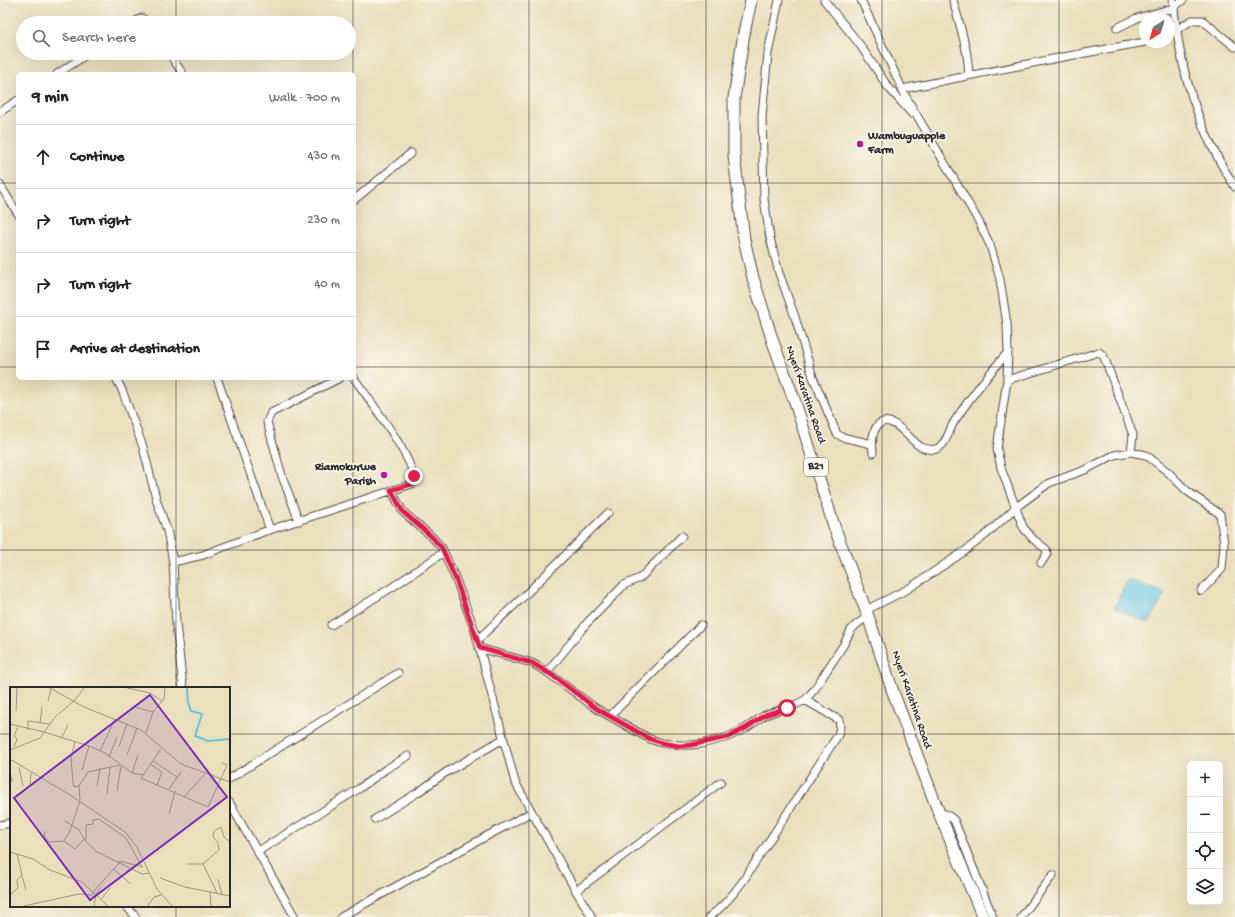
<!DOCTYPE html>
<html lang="en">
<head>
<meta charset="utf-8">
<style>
  body { margin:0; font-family:"Gochi Hand",sans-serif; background:#f2f2f2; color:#222 }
  .controls { position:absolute; right:12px; bottom:12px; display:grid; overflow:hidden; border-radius:6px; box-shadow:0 4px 16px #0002 }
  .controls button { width:36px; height:36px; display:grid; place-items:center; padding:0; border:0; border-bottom:1px solid #e0e0e0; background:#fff; color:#222; font:20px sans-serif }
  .compass { position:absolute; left:1139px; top:12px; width:36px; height:36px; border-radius:50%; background:#fff; box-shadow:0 4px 16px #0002; rotate:217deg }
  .stop { position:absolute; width:12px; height:12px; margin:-9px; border:3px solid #e11d48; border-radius:50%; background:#fff }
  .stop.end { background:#e11d48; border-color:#fff; box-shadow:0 1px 4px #0008 }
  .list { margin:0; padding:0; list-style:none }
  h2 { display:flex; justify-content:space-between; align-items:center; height:52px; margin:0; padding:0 16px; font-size:17px }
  h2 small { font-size:13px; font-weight:400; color:#767676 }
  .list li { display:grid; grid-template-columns:26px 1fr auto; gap:12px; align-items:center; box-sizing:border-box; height:64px; padding:0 16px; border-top:1px solid #e0e0e0 }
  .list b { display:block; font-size:15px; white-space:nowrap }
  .list em { font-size:13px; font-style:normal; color:#767676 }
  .icon { flex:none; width:22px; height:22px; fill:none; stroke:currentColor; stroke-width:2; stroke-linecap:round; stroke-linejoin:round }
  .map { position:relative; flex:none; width:1235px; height:917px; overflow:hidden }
  .search { position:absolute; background:#fff; box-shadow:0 4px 16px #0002; left:16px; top:16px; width:340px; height:44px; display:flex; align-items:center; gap:10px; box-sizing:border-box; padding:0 14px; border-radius:22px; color:#767676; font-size:15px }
  .panel { position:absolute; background:#fff; box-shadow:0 4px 16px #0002; left:16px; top:72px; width:340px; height:308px; border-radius:6px }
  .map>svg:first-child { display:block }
</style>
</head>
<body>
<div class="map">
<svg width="1235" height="917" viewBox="0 0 1235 917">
  <rect width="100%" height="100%" fill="#fbf7ec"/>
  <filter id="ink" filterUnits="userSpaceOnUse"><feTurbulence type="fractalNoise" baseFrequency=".025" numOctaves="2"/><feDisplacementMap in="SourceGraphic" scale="8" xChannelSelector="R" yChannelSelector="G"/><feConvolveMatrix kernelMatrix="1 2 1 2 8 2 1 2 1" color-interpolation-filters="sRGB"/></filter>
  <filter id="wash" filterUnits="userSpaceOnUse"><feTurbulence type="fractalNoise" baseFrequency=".012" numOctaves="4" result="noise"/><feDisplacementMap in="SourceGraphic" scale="16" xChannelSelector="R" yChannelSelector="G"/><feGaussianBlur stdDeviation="0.9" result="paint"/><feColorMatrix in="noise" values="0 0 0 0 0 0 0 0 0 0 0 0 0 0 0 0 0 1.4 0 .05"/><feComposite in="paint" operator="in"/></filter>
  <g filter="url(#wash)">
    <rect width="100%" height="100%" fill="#e9dfbb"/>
    <!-- water -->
    <path fill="#66c5e4" stroke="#487888" d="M 1128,579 L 1165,593 L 1149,623 L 1114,608 Z"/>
  </g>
  <g filter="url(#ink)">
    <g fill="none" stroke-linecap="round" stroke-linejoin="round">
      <defs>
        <path id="minor" d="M 779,0 L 768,53 L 762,116 L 764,199 L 770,238 L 779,273 L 795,317 L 813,377 L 837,434 L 842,437 L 872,444
          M 824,0 L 860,45 L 888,87 L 912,114
          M 861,0 L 905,95 L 979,222 L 990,245 L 1000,279 L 1007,324 L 1008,350 L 1007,380 L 997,449 L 1001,468 L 1023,527 L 1033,539 L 1046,549 L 1047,554 L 1041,563
          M 953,0 C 958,19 971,59 968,76
          M 1173,0 C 1179,68 1197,129 1235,187
          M 133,23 L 142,18 L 148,23
          M 1117,28 L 1137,18 L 1173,8 L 1183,0
          M 1175,31 L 1192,20 L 1202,20 L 1235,47
          M 169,53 L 183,74
          M 57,74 L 89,53
          M 902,89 L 1058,58 L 1145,42
          M 0,112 L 18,100
          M 0,185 L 18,214
          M 354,200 L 411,153
          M 116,378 L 122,390 L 143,447 L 157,502 L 167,530 L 173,562 L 176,624 L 183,688
          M 217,378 L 270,530
          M 1007,380 L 1099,352 L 1103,355 L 1106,362 L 1133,435 L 1131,452
          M 873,453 C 872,444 872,430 879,424 C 893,413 910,441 921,447 C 925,449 931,450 936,449 C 946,446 949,430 954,422 C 970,397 989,374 1008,352
          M 391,490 L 403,512 L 432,537 L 442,548 L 456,580 L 475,631 L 515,782 L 576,891 L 592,917
          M 299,521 L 282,476 L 267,422 L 271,413 L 340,378
          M 173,562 L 203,555 L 263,532 L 412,484 C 423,469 365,394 354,378
          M 866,610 L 908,589 L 965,551 L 988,533 L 1015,508 L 1049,483 L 1085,470 L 1114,455 L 1131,452 L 1146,455 L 1168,472 L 1187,491 L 1220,514 L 1224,544 L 1222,569 L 1201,591
          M 331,625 L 391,588 L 444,552
          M 477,640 L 522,598 L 608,513
          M 479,648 L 532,663 L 544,670 L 597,709 L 650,739 L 662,743 L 679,745 L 691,745 L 701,744 L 728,737 L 746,728 L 765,715 L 797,704 L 805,700 L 814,690 L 844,644 L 851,630 L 856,625 L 868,616
          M 547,672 L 587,623 L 624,585 L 640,578 L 682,536
          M 610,716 L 701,625
          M 229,779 L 398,673
          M 229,802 L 295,917
          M 939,813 C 946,813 949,816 954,820 L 993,917
          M 375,819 L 417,793 L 445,773 L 503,739
          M 0,825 L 11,823
          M 257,852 L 360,788 L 386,769 L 408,756
          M 576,891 L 721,782
          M 126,906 L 136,917
          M 341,917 L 485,837 L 532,812
          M 709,917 C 723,907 733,895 743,881 L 838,735 L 840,727 L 839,720 L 805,700
          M 1021,917 L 1053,875"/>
        <path id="highway" d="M 751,0 L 744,33 L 734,98 L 734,156 L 744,239 L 753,278 L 773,342 L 795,402 L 834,526 L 868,616 L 893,692 L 939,813 L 983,917"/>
      </defs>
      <!-- minor casing -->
      <use href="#minor" stroke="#484641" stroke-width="9"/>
      <!-- highway casing -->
      <use href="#highway" stroke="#484641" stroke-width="13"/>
      <!-- minor -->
      <use href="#minor" stroke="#fff" stroke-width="7"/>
      <!-- highway -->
      <use href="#highway" stroke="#fff" stroke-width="11"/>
    </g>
  </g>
  <g fill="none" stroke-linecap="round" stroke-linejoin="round" filter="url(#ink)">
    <!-- route -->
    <path stroke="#e11d48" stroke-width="5" d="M 414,476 L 415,481 L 412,484 L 391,490 L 403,512 L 432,537 L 442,548 L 456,580 L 480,648 L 532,663 L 552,675 L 597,709 L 650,739 L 662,743 L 679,746 L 691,745 L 728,737 L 746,728 L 765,715 L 787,708"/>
  </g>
  <!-- grid -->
  <path fill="none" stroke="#2b2b2b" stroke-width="1" stroke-opacity="0.55" d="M 176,0 L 176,23M 353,0 L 353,74M 529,0 L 529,917M 706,0 L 706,917M 882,0 L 882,917M 1059,0 L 1059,917M 176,53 L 176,74M 0,183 L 18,183M 354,183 L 1235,183M 0,367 L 18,367M 354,367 L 1235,367M 176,378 L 176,688M 353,378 L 353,917M 0,550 L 1235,550M 0,734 L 11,734M 229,734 L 1235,734M 176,906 L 176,917"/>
  <!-- markers -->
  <g fill="#b5179e" stroke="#fbf7ec" stroke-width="1.5">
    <circle cx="860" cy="144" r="4"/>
    <circle cx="384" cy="475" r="4"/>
  </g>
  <g text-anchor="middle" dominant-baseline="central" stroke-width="3.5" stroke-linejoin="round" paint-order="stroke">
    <!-- shield labels -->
    <rect fill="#fbf7ec" stroke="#696865" stroke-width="1" x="804" y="458" width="24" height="18" rx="3"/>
    <g font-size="11" font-weight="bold" fill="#2b2b2b">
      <text x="816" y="467">B21</text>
    </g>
    <!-- poi labels -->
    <g font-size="12" font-weight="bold" fill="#2b2b2b" stroke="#fbf7ec" text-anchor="start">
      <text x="868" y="137">Wambuguapple<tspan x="868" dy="14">Farm</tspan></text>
      <text x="376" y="468" text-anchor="end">Riamokurwe<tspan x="376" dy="14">Parish</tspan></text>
    </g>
    <!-- street labels -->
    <g font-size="12" fill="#2b2b2b" stroke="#fbf7ec">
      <text transform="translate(805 395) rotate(71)">Nyeri Karatina Road</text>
      <text transform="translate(911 700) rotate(71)">Nyeri Karatina Road</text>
    </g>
  </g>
  <!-- overview -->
  <g transform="translate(10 687)">
    <rect width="220" height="220" fill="#e9dfbb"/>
    <path fill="none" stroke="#66c5e4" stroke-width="2" d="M 177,1 L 178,15 L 181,24 L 192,27 L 185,49 L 198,54 L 220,52"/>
    <path fill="none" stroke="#9d9781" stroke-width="1" d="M 40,1 L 74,20 L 131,43 L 171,77 L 220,95M 117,1 L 140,6 L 152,14M 38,14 L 41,2M 125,20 L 143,25M 6,24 L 7,1M 30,36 L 32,20M 0,37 L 34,45M 18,43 L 18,34 L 39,37M 34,45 L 79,59 L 95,66 L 122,86 L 133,88M 136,46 L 143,25 L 154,12 L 155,1M 51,52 L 58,38M 65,55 L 61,71 L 63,96 L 64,100 L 69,99M 4,60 L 7,52 L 4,49 L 8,40M 109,60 L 117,37M 151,62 L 131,91 L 198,120 L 217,78 L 212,76M 0,63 L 30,51 L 45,30 L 64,14 L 74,1M 90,64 L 105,32M 117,68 L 127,41M 99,70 L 107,50M 0,72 L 60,108 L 115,145 L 127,160 L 147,202 L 162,219M 143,74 L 167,90M 140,77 L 152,85 L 147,98M 9,80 L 13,99M 0,83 L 2,95M 72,83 L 79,59M 122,86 L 128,68M 20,98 L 21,86M 87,99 L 90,81M 159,102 L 171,85M 107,104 L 111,79M 97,107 L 100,81M 174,110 L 195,87M 70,113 L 69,99 L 78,85 L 110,78M 159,127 L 165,104M 83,133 L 89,132 L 116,151 L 132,180M 55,134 L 69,143 L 76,155 L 87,165 L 132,187 L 139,186M 35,144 L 34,149 L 39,155 L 54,154 L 65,162 L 74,152M 54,154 L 60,144 L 70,114M 76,154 L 76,138 L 83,137 L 83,133M 0,165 L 23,172 L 40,183 L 72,195 L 98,219M 109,174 L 133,180M 178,177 L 193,177M 193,177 L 209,163 L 208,156 L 203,150 L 204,144 L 211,140 L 214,150 L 220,155M 193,177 L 207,206M 103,182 L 121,197M 12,189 L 16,203M 150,191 L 175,200 L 220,209M 208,192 L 212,208M 84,204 L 110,175M 200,205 L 201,219M 0,208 L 8,201 L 7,193 L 12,188 L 7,167M 91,212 L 101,200M 14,219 L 69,207 L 82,208 L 84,204M 84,219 L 86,207 L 91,200M 138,219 L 144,210 L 151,208"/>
    <path fill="#7b2cbf" fill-opacity="0.15" stroke="#7b2cbf" stroke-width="2" d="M 140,8 L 217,110 L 80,213 L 4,111 Z"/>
    <rect width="220" height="220" fill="none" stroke="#2b2b2b" stroke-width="2"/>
  </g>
</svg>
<div class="controls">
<button>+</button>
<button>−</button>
<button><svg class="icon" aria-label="locate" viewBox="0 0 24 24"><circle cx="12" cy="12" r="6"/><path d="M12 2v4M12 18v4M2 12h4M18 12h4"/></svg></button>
<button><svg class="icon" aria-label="layers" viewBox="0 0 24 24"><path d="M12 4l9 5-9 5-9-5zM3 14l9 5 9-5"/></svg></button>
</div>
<svg class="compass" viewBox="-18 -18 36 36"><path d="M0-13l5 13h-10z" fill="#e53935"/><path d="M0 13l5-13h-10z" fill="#767676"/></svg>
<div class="stop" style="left:787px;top:708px"></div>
<div class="stop end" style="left:414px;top:476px"></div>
<div class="search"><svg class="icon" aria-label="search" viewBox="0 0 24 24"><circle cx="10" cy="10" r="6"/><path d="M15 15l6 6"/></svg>Search here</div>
<section class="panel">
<h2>9 min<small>Walk · 700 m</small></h2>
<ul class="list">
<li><svg class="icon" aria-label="ahead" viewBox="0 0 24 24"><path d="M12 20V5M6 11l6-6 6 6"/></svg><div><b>Continue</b></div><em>430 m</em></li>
<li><svg class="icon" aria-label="right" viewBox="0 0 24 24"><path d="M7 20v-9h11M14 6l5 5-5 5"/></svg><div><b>Turn right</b></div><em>230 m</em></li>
<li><svg class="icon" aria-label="right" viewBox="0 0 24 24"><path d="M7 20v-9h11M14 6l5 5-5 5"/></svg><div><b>Turn right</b></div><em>40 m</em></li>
<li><svg class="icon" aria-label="arrive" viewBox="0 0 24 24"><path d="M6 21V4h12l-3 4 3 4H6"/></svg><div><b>Arrive at destination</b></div></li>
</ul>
</section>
</div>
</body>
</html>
